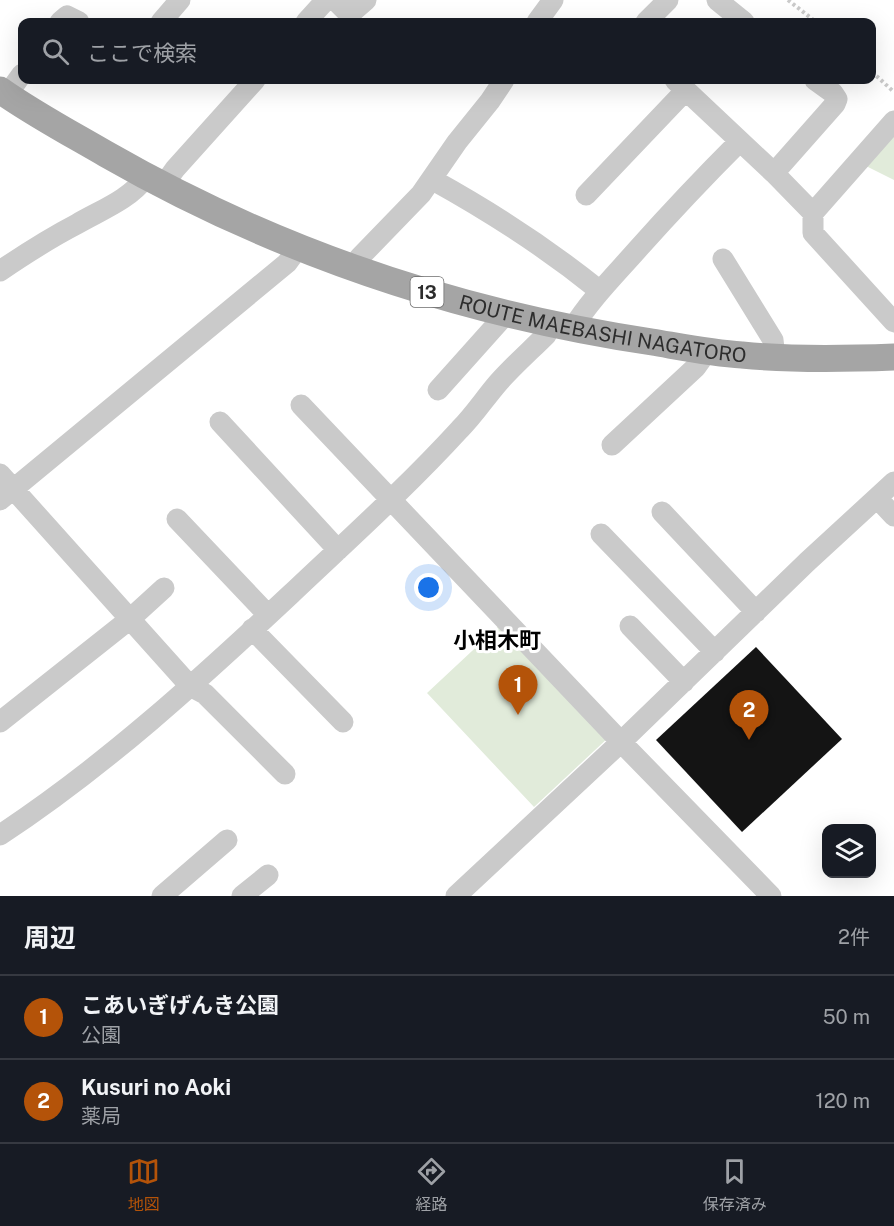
<!DOCTYPE html>
<html lang="ja">
<head>
<meta charset="utf-8">
<style>
  body { margin:0; font-family:"Public Sans","Noto Sans JP",sans-serif; background:#20242c; color:#f1f3f6 }
  .controls { position:absolute; right:18px; bottom:18px; display:grid; overflow:hidden; border-radius:12px; box-shadow:0 6px 24px #0002 }
  .controls button { width:54px; height:54px; display:grid; place-items:center; padding:0; border:0; border-bottom:2px solid #363941; background:#171b24; color:#f1f3f6; font:30px sans-serif }
  .you { position:absolute; left:429px; top:588px; width:21px; height:21px; margin:-15px; border:4px solid #fff; border-radius:50%; background:#1a73e8; box-shadow:0 0 0 9px #1a73e833 }
  .badge { display:grid; place-items:center; width:39px; height:39px; border-radius:50%; background:#b45309; color:#fff; font-size:20px; font-weight:700 }
  .pin { position:absolute; translate:-50% -50px; filter:drop-shadow(0 2px 3px #0008) }
  .pin::after { content:''; position:absolute; top:32px; width:21px; height:18px; background:inherit; clip-path:polygon(0 0,100% 0,50% 100%) }
  .list { margin:0; padding:0; list-style:none }
  h2 { display:flex; justify-content:space-between; align-items:center; height:78px; margin:0; padding:0 24px; font-size:26px }
  h2 small { font-size:20px; font-weight:400; color:#9ea1a6 }
  .list li { display:grid; grid-template-columns:39px 1fr auto; gap:18px; align-items:center; box-sizing:border-box; height:84px; padding:0 24px; border-top:2px solid #363941 }
  .list b { display:block; font-size:22px; white-space:nowrap }
  .list p { margin:0; font-size:20px; white-space:nowrap; color:#9ea1a6 }
  .list em { font-size:20px; font-style:normal; color:#9ea1a6 }
  .icon { flex:none; width:33px; height:33px; fill:none; stroke:currentColor; stroke-width:2; stroke-linecap:round; stroke-linejoin:round }
  .map { position:relative; flex:none; width:894px; height:896px; overflow:hidden }
  .search { position:absolute; background:#171b24; box-shadow:0 6px 24px #0002; left:18px; right:18px; top:18px; height:66px; display:flex; align-items:center; gap:15px; box-sizing:border-box; padding:0 21px; border-radius:12px; color:#9ea1a6; font-size:22px }
  .sheet { height:246px; background:#171b24 }
  nav { display:flex; justify-content:space-around; align-items:center; box-sizing:border-box; height:84px; border-top:2px solid #363941; background:#171b24; font-size:16px; color:#9ea1a6 }
  nav a { display:grid; justify-items:center; gap:3px }
  nav .on { color:#b45309 }
  .map>svg:first-child { display:block }
</style>
</head>
<body>
<div class="map">
<svg width="894" height="896" viewBox="0 0 894 896">
  <rect width="100%" height="100%" fill="#fff"/>
  <!-- green -->
  <path fill="#e1ebda" d="M 894,133 L 894,180 L 866,166 Z
    M 502,623 L 609,737 L 534,807 L 427,693 Z"/>
  <!-- building -->
  <path fill="#141414" d="M 756,647 L 842,739 L 742,832 L 656,740 Z"/>
  <g fill="none" stroke-linecap="round" stroke-linejoin="round">
    <!-- path -->
    <path stroke="#cacaca" stroke-width="4" stroke-dasharray="3 3" stroke-linecap="butt" d="M 788,0 L 816,22
      M 872,72 L 894,92"/>
    <!-- minor -->
    <path stroke="#cacaca" stroke-width="21" d="M 335,0 L 348,13 L 351,13 L 366,0
      M 717,0 L 744,22
      M 60,22 L 67,16 L 79,22
      M 161,22 L 180,0
      M 306,22 L 326,0
      M 537,22 L 553,0
      M 646,22 L 668,0
      M 675,80 L 774,173 L 813,213 L 813,233 L 894,322
      M 7,95 L 22,74
      M 774,173 L 835,104 L 837,99 L 833,93 L 815,80
      M 433,180 C 491,212 548,249 600,291
      M 163,186 L 175,169 L 255,80
      M 586,195 L 686,90
      M 813,213 L 894,121
      M 723,259 L 773,340 L 775,357
      M 354,267 L 360,257 L 421,194 L 457,142 L 490,101 L 504,80
      M 0,271 C 25,254 50,238 77,224 C 101,210 129,200 146,177
      M 572,329 C 590,300 614,276 637,250 C 670,213 704,177 739,142
      M 438,390 L 506,314
      M 301,405 L 621,742 L 771,896
      M 220,422 L 338,550
      M 612,445 L 696,367 L 701,360 L 703,350
      M 0,474 L 190,686 L 205,694 L 285,774
      M 878,499 L 894,516
      M 0,500 L 287,263 L 298,248
      M 662,512 L 756,612
      M 177,519 L 268,615
      M 601,534 L 715,652
      M 630,626 L 684,682
      M 252,629 L 343,722
      M 0,722 L 130,619 L 164,588
      M 0,835 C 105,766 199,680 291,594 C 348,540 407,487 460,429 C 474,415 485,398 498,383 C 513,366 530,351 546,335 L 551,325
      M 162,896 L 227,840
      M 242,896 L 268,875
      M 456,896 L 621,742 L 807,562 L 894,482"/>
    <!-- major -->
    <path stroke="#a5a5a5" stroke-width="27" id="s1" d="M 0,90 C 34,114 70,133 106,154 C 277,252 458,313 652,342 C 682,347 712,353 742,355 C 792,360 843,359 894,357"/>
  </g>
  <g text-anchor="middle" dominant-baseline="central" stroke-width="6" stroke-linejoin="round" paint-order="stroke">
    <!-- shield labels -->
    <rect fill="#fff" stroke="#6c6c6c" stroke-width="1.5" x="410.5" y="277" width="33" height="30" rx="4.5"/>
    <g font-size="18" font-weight="bold" fill="#2d2d2d">
      <text x="427" y="292">13</text>
    </g>
    <!-- street labels -->
    <g font-size="20" fill="#2d2d2d" stroke="#fff">
      <text stroke="none"><textPath href="#s1" startOffset="654">ROUTE MAEBASHI NAGATORO</textPath></text>
    </g>
    <!-- quarter labels -->
    <g font-size="22" font-weight="bold" fill="#000" stroke="#fff">
      <text x="497" y="640">小相木町</text>
    </g>
  </g>
</svg>
<div class="controls">
<button><svg class="icon" aria-label="layers" viewBox="0 0 24 24"><path d="M12 4l9 5-9 5-9-5zM3 14l9 5 9-5"/></svg></button>
</div>
<div class="you"></div>
<div class="pin badge" style="left:518px;top:715px">1</div>
<div class="pin badge" style="left:749px;top:740px">2</div>
<div class="search"><svg class="icon" aria-label="search" viewBox="0 0 24 24"><circle cx="10" cy="10" r="6"/><path d="M15 15l6 6"/></svg>ここで検索</div>
</div>
<section class="sheet">
<h2>周辺<small>2件</small></h2>
<ul class="list">
<li><span class="badge">1</span><div><b>こあいぎげんき公園</b><p>公園</p></div><em>50 m</em></li>
<li><span class="badge">2</span><div><b>Kusuri no Aoki</b><p>薬局</p></div><em>120 m</em></li>
</ul>
</section>
<nav>
<a class="on"><svg class="icon" aria-label="map" viewBox="0 0 24 24"><path d="M3 6l6-2 6 2 6-2v14l-6 2-6-2-6 2zM9 4v14M15 6v14"/></svg>地図</a>
<a><svg class="icon" aria-label="directions" viewBox="0 0 24 24"><path d="M12 3l9 9-9 9-9-9zM9 14v-3h6M13 9l2 2-2 2"/></svg>経路</a>
<a><svg class="icon" aria-label="saved" viewBox="0 0 24 24"><path d="M7 4h10v16l-5-4-5 4z"/></svg>保存済み</a>
</nav>
</body>
</html>
